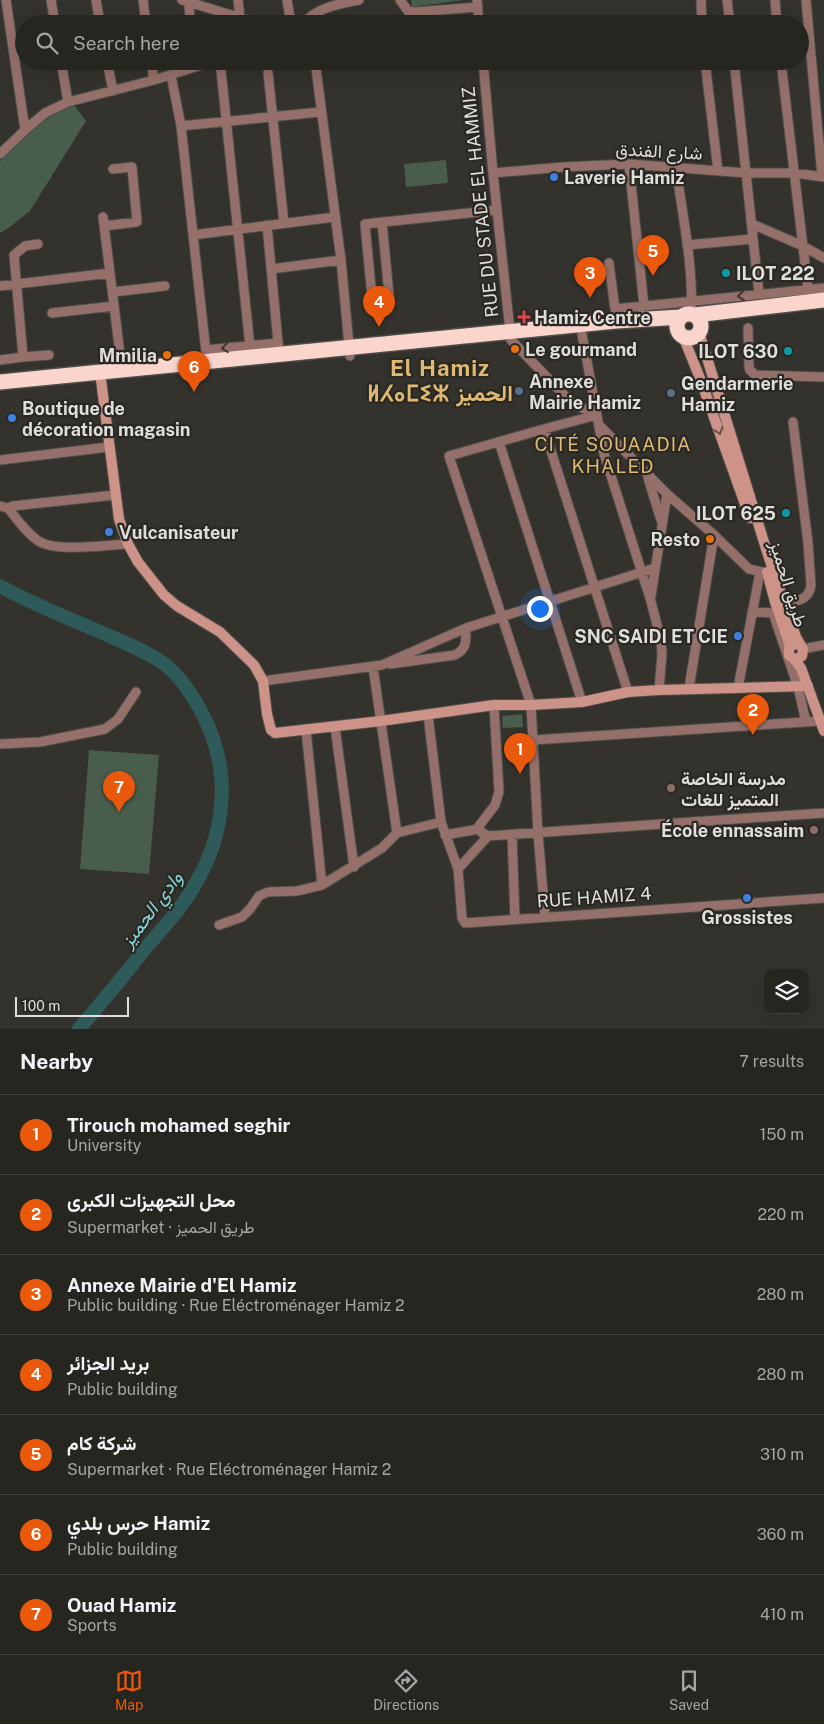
<!DOCTYPE html>
<html lang="en">
<head>
<meta charset="utf-8">
<style>
  body { margin:0; font-family:"Public Sans",Vazirmatn,"Noto Sans Tifinagh",sans-serif; background:#2e2e2a; color:#f1f3f6 }
  .controls { position:absolute; right:15px; bottom:15px; display:grid; overflow:hidden; border-radius:10px; box-shadow:0 5px 20px #0002 }
  .controls button { width:45px; height:45px; display:grid; place-items:center; padding:0; border:0; border-bottom:1px solid #42433f; background:#262621; color:#f1f3f6; font:25px sans-serif }
  .scale { position:absolute; left:15px; bottom:12px; width:114px; box-sizing:border-box; padding-left:5px; border:2px solid #dfdeda; border-top:0; font-size:14px; line-height:18px; white-space:nowrap; color:#dfdeda; -webkit-text-stroke:4px #292822; paint-order:stroke }
  .you { position:absolute; left:539px; top:608px; width:18px; height:18px; margin:-12px; border:4px solid #fff; border-radius:50%; background:#1a73e8; box-shadow:0 0 0 8px #1a73e833 }
  .badge { display:grid; place-items:center; width:32px; height:32px; border-radius:50%; background:#ea580c; color:#fff; font-size:16px; font-weight:700 }
  .pin { position:absolute; translate:-50% -41px; filter:drop-shadow(0 1px 2px #0008) }
  .pin::after { content:''; position:absolute; top:26px; width:18px; height:15px; background:inherit; clip-path:polygon(0 0,100% 0,50% 100%) }
  .list { margin:0; padding:0; list-style:none }
  h2 { display:flex; justify-content:space-between; align-items:center; height:65px; margin:0; padding:0 20px; font-size:21px }
  h2 small { font-size:16px; font-weight:400; color:#a4a5a5 }
  .list li { display:grid; grid-template-columns:32px 1fr auto; gap:15px; align-items:center; box-sizing:border-box; height:80px; padding:0 20px; border-top:1px solid #42433f }
  .list b { display:block; font-size:19px; white-space:nowrap }
  .list p { margin:0; font-size:16px; white-space:nowrap; color:#a4a5a5 }
  .list em { font-size:16px; font-style:normal; color:#a4a5a5 }
  .icon { flex:none; width:28px; height:28px; fill:none; stroke:currentColor; stroke-width:2; stroke-linecap:round; stroke-linejoin:round }
  .map { position:relative; flex:none; width:824px; height:1029px; overflow:hidden }
  .search { position:absolute; background:#262621; box-shadow:0 5px 20px #0002; left:15px; right:15px; top:15px; height:55px; display:flex; align-items:center; gap:12px; box-sizing:border-box; padding:0 18px; border-radius:28px; color:#a4a5a5; font-size:19px }
  .sheet { height:625px; background:#262621 }
  nav { display:flex; justify-content:space-around; align-items:center; box-sizing:border-box; height:70px; border-top:1px solid #42433f; background:#262621; font-size:14px; color:#a4a5a5 }
  nav a { display:grid; justify-items:center; gap:2px }
  nav .on { color:#ea580c }
  .map>svg:first-child { display:block }
</style>
</head>
<body>
<div class="map">
<svg width="824" height="1029" viewBox="0 0 824 1029">
  <rect width="100%" height="100%" fill="#33322c"/>
  <!-- green -->
  <path fill="#495d4d" d="M 411,0 L 464,0 L 412,7 Z
    M 74,105 L 86,121 L 30,211 L 10,227 L 0,233 L 0,161 L 43,118 Z
    M 446,160 L 448,183 L 406,187 L 404,164 Z
    M 522,714 L 523,727 L 503,728 L 502,716 Z
    M 89,750 L 159,755 L 149,874 L 80,869 Z"/>
  <g fill="none" stroke-linecap="round" stroke-linejoin="round">
    <!-- river -->
    <path stroke="#2f5a5a" stroke-width="14" d="M 0,586 C 36,606 76,621 114,638 C 132,646 152,654 167,666 C 186,682 204,713 212,736 C 230,783 222,838 197,881 C 183,907 163,928 144,950 C 123,977 101,1003 79,1029"/>
    <defs>
      <path id="street" d="M 6,0 L 25,130
        M 51,0 L 55,24
        M 96,0 L 100,24
        M 143,0 L 146,24
        M 182,0 L 261,24
        M 188,0 L 191,24
        M 238,0 L 240,18
        M 287,0 L 291,24
        M 400,0 L 408,11 L 415,12 L 478,7
        M 477,0 L 479,24
        M 701,0 L 702,24
        M 727,0 L 730,24
        M 775,0 L 777,24
        M 806,0 L 822,176
        M 303,24 C 317,7 339,4 359,0
        M 61,61 L 68,102
        M 107,61 L 113,91
        M 151,61 L 154,80
        M 220,61 L 251,356
        M 315,61 L 341,260 L 350,356
        M 483,61 L 493,173 L 511,340 L 567,398 L 578,406 L 597,415
        M 705,61 L 718,171
        M 734,61 L 759,294
        M 781,61 L 808,289
        M 268,73 L 284,223
        M 171,75 L 181,126
        M 0,154 L 25,130 L 45,113 L 68,102 L 154,80 L 214,61
        M 676,167 C 682,213 694,268 691,314
        M 493,173 L 563,167 L 629,164 L 746,173 L 794,173 L 824,177
        M 103,217 L 122,370
        M 382,222 L 389,295 L 372,297 L 365,224 L 497,210
        M 752,224 L 803,246 L 824,258
        M 267,225 L 279,353
        M 104,226 L 137,222 L 132,167 L 113,169
        M 193,235 L 335,217
        M 687,245 L 753,239
        M 609,263 L 615,309 L 644,306 L 629,164
        M 271,269 L 341,260
        M 0,286 L 110,273
        M 113,292 L 165,286
        M 641,308 L 644,306 L 824,288
        M 52,313 L 114,306
        M 748,328 L 749,367 L 750,370 L 755,375 L 824,377
        M 582,334 L 604,454 L 650,598 L 661,640 L 662,654 L 659,690
        M 206,350 L 278,343
        M 23,357 L 49,355
        M 0,360 L 23,357 L 14,255 L 25,246 L 38,244
        M 207,361 L 181,126 L 320,112
        M 599,425 L 667,494 L 714,535 L 749,569 L 767,573
        M 544,429 L 628,692
        M 499,442 L 582,702
        M 0,460 L 109,447
        M 648,478 L 661,520
        M 0,506 L 8,508 L 13,506 L 115,495
        M 8,508 C 17,519 27,534 40,542 C 58,552 106,545 128,544
        M 651,596 L 667,494
        M 784,604 C 797,600 809,601 811,585 L 808,543 L 793,422
        M 752,612 L 777,613
        M 773,613 L 798,687 L 806,722
        M 803,649 L 824,645
        M 390,664 L 455,655 C 467,649 466,641 466,628
        M 373,667 L 397,833
        M 263,681 L 382,665 L 466,628 L 655,568
        M 689,688 L 714,535
        M 738,688 L 760,572
        M 494,705 L 499,792 L 495,805 L 479,826 L 481,832 L 488,836 L 824,813
        M 335,727 L 354,867
        M 306,730 L 322,885
        M 533,740 L 820,721
        M 0,744 L 40,742 L 105,729 L 118,719 L 136,692
        M 441,822 L 458,869
        M 445,835 L 479,829
        M 512,835 L 515,919
        M 488,836 L 458,869 L 462,918 L 465,923 L 824,898
        M 545,917 L 538,833 L 531,705 L 449,456 L 544,429 L 597,415
        M 219,925 L 242,917 L 250,909 L 259,896 L 268,892 L 297,891 L 322,885 L 382,848 L 397,833 L 441,822 L 428,715"/>
      <path id="secondary" d="M 699,332 L 768,555 L 796,637 L 803,649 L 802,656 C 797,660 792,659 789,655 L 789,648 L 794,644 L 800,645
        M 683,336 L 701,381 L 750,518
        M 100,372 L 119,519 L 128,544 L 138,562 L 164,595 L 177,606 L 220,632 L 254,665 L 263,681 L 267,714 L 271,730 L 275,733 L 381,721 L 494,705 L 531,705 L 582,702 L 628,692 L 659,690 L 808,686
        M 767,572 L 775,602 L 790,646
        M 794,659 L 801,668 L 824,731"/>
      <path id="highway" d="M677 326a12 12 0 1 1 24 0a12 12 0 1 1-24 0Z
        M 695,315 L 824,300
        M 0,382 L 616,321 L 681,317"/>
    </defs>
    <!-- street casing -->
    <use href="#street" stroke="#4f4e48" stroke-width="11"/>
    <!-- secondary casing -->
    <use href="#secondary" stroke="#4f4e48" stroke-width="12"/>
    <!-- highway casing -->
    <use href="#highway" stroke="#4f4e48" stroke-width="18"/>
    <!-- street -->
    <use href="#street" stroke="#95706a" stroke-width="9"/>
    <!-- secondary -->
    <use href="#secondary" stroke="#cd9288" stroke-width="10"/>
    <!-- highway -->
    <use href="#highway" stroke="#fad5ce" stroke-width="15"/>
  </g>
  <!-- one-way arrows -->
  <defs><path id="oneway-chevron" d="M-2-3.5L2.5 0L-2 3.5" fill="none" stroke-width="1.6" stroke-linecap="round" stroke-linejoin="round" transform="scale(1.25)"/></defs>
  <g stroke="#3f3630">
    <use href="#oneway-chevron" transform="translate(741 296) rotate(174)"/>
    <use href="#oneway-chevron" transform="translate(225 348) rotate(174)"/>
  </g>
  <use stroke="#6b524b" href="#oneway-chevron" transform="translate(719 431) rotate(70)"/>
  <!-- markers -->
  <g fill="#3f7fe0" stroke="#292822" stroke-width="2">
    <circle cx="554" cy="177" r="5"/>
    <circle cx="12" cy="418" r="5"/>
    <circle cx="109" cy="532" r="5"/>
    <circle cx="738" cy="636" r="5"/>
    <circle cx="747" cy="898" r="5"/>
  </g>
  <g fill="#0f9aa8" stroke="#292822" stroke-width="2">
    <circle cx="726" cy="273" r="5"/>
    <circle cx="788" cy="351" r="5"/>
    <circle cx="786" cy="513" r="5"/>
  </g>
  <path fill="#e0444e" stroke="#292822" stroke-width="2" d="M521.5 309.5h5v5h5v5h-5v5h-5v-5h-5v-5h5z"/>
  <g fill="#e8710a" stroke="#292822" stroke-width="2">
    <circle cx="515" cy="349" r="5"/>
    <circle cx="167" cy="355" r="5"/>
    <circle cx="710" cy="539" r="5"/>
  </g>
  <g fill="#5c6f8a" stroke="#292822" stroke-width="2">
    <circle cx="519" cy="391" r="5"/>
    <circle cx="671" cy="393" r="5"/>
  </g>
  <g fill="#8d6e63" stroke="#292822" stroke-width="2">
    <circle cx="671" cy="788" r="5"/>
    <circle cx="814" cy="830" r="5"/>
  </g>
  <g text-anchor="middle" dominant-baseline="central" stroke-width="4.5" stroke-linejoin="round" paint-order="stroke">
    <!-- street labels -->
    <g font-size="18" fill="#dfdeda" stroke="#292822">
      <text transform="translate(659 151) rotate(3)">شارع الفندق</text>
      <text transform="translate(480 202) rotate(-96)">RUE DU STADE EL HAMMIZ</text>
      <text transform="translate(789 584) rotate(73)">طريق الحميز</text>
      <text transform="translate(594 897) rotate(-4)">RUE HAMIZ 4</text>
    </g>
    <!-- poi labels -->
    <g font-size="18" font-weight="bold" fill="#dfdeda" stroke="#292822" text-anchor="start">
      <text x="564" y="177">Laverie Hamiz</text>
      <text x="736" y="273">ILOT 222</text>
      <text x="534" y="317">Hamiz Centre</text>
      <text x="525" y="349">Le gourmand</text>
      <text x="778" y="351" text-anchor="end">ILOT 630</text>
      <text x="157" y="355" text-anchor="end">Mmilia</text>
      <text x="529" y="381">Annexe<tspan x="529" dy="21">Mairie Hamiz</tspan></text>
      <text x="681" y="383">Gendarmerie<tspan x="681" dy="21">Hamiz</tspan></text>
      <text x="22" y="408">Boutique de<tspan x="22" dy="21">décoration magasin</tspan></text>
      <text x="776" y="513" text-anchor="end">ILOT 625</text>
      <text x="119" y="532">Vulcanisateur</text>
      <text x="700" y="539" text-anchor="end">Resto</text>
      <text x="728" y="636" text-anchor="end">SNC SAIDI ET CIE</text>
      <text x="681" y="778">مدرسة الخاصة<tspan x="681" dy="21">المتميز للغات</tspan></text>
      <text x="804" y="830" text-anchor="end">École ennassaim</text>
      <text x="747" y="917" text-anchor="middle">Grossistes</text>
    </g>
    <!-- neighbourhood labels -->
    <g font-size="19" letter-spacing="1" fill="#dfb871" stroke="#292822">
      <text x="613" y="444">CITÉ SOUAADIA<tspan x="613" dy="22">KHALED</tspan></text>
    </g>
    <!-- water labels -->
    <g font-size="19" font-style="italic" fill="#86d4d6" stroke="#292822">
      <text transform="translate(151 909) rotate(-53)">وادي الحميز</text>
    </g>
    <!-- district labels -->
    <g font-size="22" font-weight="bold" letter-spacing="1" fill="#dfb871" stroke="#292822">
      <text x="440" y="368">El Hamiz<tspan x="440" dy="25">ⵍⵃⴰⵎⵉⵣ الحميز</tspan></text>
    </g>
  </g>
</svg>
<div class="controls">
<button><svg class="icon" aria-label="layers" viewBox="0 0 24 24"><path d="M12 4l9 5-9 5-9-5zM3 14l9 5 9-5"/></svg></button>
</div>
<div class="scale">100 m</div>
<div class="you"></div>
<div class="pin badge" style="left:520px;top:774px">1</div>
<div class="pin badge" style="left:753px;top:735px">2</div>
<div class="pin badge" style="left:590px;top:298px">3</div>
<div class="pin badge" style="left:379px;top:327px">4</div>
<div class="pin badge" style="left:653px;top:276px">5</div>
<div class="pin badge" style="left:194px;top:392px">6</div>
<div class="pin badge" style="left:119px;top:812px">7</div>
<div class="search"><svg class="icon" aria-label="search" viewBox="0 0 24 24"><circle cx="10" cy="10" r="6"/><path d="M15 15l6 6"/></svg>Search here</div>
</div>
<section class="sheet">
<h2>Nearby<small>7 results</small></h2>
<ul class="list">
<li><span class="badge">1</span><div><b>Tirouch mohamed seghir</b><p>University</p></div><em>150 m</em></li>
<li><span class="badge">2</span><div><b>محل التجهيزات الكبرى</b><p>Supermarket · طريق الحميز</p></div><em>220 m</em></li>
<li><span class="badge">3</span><div><b>Annexe Mairie d'El Hamiz</b><p>Public building · Rue Eléctroménager Hamiz 2</p></div><em>280 m</em></li>
<li><span class="badge">4</span><div><b>بريد الجزائر</b><p>Public building</p></div><em>280 m</em></li>
<li><span class="badge">5</span><div><b>شركة كام</b><p>Supermarket · Rue Eléctroménager Hamiz 2</p></div><em>310 m</em></li>
<li><span class="badge">6</span><div><b>حرس بلدي Hamiz</b><p>Public building</p></div><em>360 m</em></li>
<li><span class="badge">7</span><div><b>Ouad Hamiz</b><p>Sports</p></div><em>410 m</em></li>
</ul>
</section>
<nav>
<a class="on"><svg class="icon" aria-label="map" viewBox="0 0 24 24"><path d="M3 6l6-2 6 2 6-2v14l-6 2-6-2-6 2zM9 4v14M15 6v14"/></svg>Map</a>
<a><svg class="icon" aria-label="directions" viewBox="0 0 24 24"><path d="M12 3l9 9-9 9-9-9zM9 14v-3h6M13 9l2 2-2 2"/></svg>Directions</a>
<a><svg class="icon" aria-label="saved" viewBox="0 0 24 24"><path d="M7 4h10v16l-5-4-5 4z"/></svg>Saved</a>
</nav>
</body>
</html>
